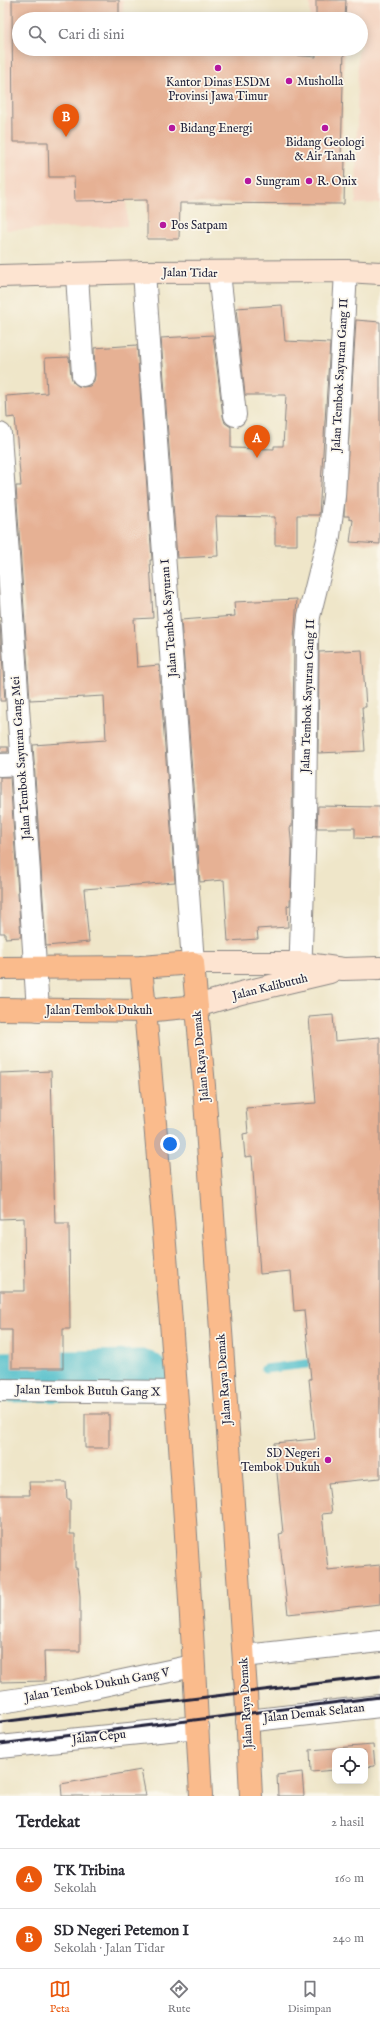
<!DOCTYPE html>
<html lang="id">
<head>
<meta charset="utf-8">
<style>
  body { margin:0; font-family:"IM FELL English",serif; background:#f2f2f3; color:#2b2b33 }
  .controls { position:absolute; right:12px; bottom:12px; display:grid; overflow:hidden; border-radius:8px; box-shadow:0 2px 10px #0003 }
  .controls button { width:36px; height:36px; display:grid; place-items:center; padding:0; border:0; border-bottom:1px solid #e1e1e2; background:#fff; color:#2b2b33; font:20px sans-serif }
  .you { position:absolute; left:170px; top:1144px; width:14px; height:14px; margin:-10px; border:3px solid #fff; border-radius:50%; background:#1a73e8; box-shadow:0 0 0 6px #1a73e833 }
  .badge { display:grid; place-items:center; width:26px; height:26px; border-radius:50%; background:#ea580c; color:#fff; font-size:13px; font-weight:700 }
  .pin { position:absolute; translate:-50% -33px; filter:drop-shadow(0 1px 2px #0008) }
  .pin::after { content:''; position:absolute; top:21px; width:14px; height:12px; background:inherit; clip-path:polygon(0 0,100% 0,50% 100%) }
  .list { margin:0; padding:0; list-style:none }
  h2 { display:flex; justify-content:space-between; align-items:center; height:52px; margin:0; padding:0 16px; font-size:17px }
  h2 small { font-size:13px; font-weight:400; color:#7c7c81 }
  .list li { display:grid; grid-template-columns:26px 1fr auto; gap:12px; align-items:center; box-sizing:border-box; height:60px; padding:0 16px; border-top:1px solid #e1e1e2 }
  .list b { display:block; font-size:15px; white-space:nowrap }
  .list p { margin:0; font-size:13px; white-space:nowrap; color:#7c7c81 }
  .list em { font-size:13px; font-style:normal; color:#7c7c81 }
  .icon { flex:none; width:22px; height:22px; fill:none; stroke:currentColor; stroke-width:2; stroke-linecap:round; stroke-linejoin:round }
  .map { position:relative; flex:none; width:380px; height:1796px; overflow:hidden }
  .search { position:absolute; background:#fff; box-shadow:0 2px 10px #0003; left:12px; right:12px; top:12px; height:44px; display:flex; align-items:center; gap:10px; box-sizing:border-box; padding:0 14px; border-radius:22px; color:#7c7c81; font-size:15px }
  .sheet { height:172px; background:#fff }
  nav { display:flex; justify-content:space-around; align-items:center; box-sizing:border-box; height:56px; border-top:1px solid #e1e1e2; background:#fff; font-size:11px; color:#7c7c81 }
  nav a { display:grid; justify-items:center; gap:2px }
  nav .on { color:#ea580c }
  .map>svg:first-child { display:block }
</style>
</head>
<body>
<div class="map">
<svg width="380" height="1796" viewBox="0 0 380 1796">
  <rect width="100%" height="100%" fill="#fbf7ec"/>
  <filter id="ink" filterUnits="userSpaceOnUse"><feTurbulence type="fractalNoise" baseFrequency=".025" numOctaves="2"/><feDisplacementMap in="SourceGraphic" scale="8" xChannelSelector="R" yChannelSelector="G"/><feConvolveMatrix kernelMatrix="1 2 1 2 8 2 1 2 1" color-interpolation-filters="sRGB"/></filter>
  <filter id="wash" filterUnits="userSpaceOnUse"><feTurbulence type="fractalNoise" baseFrequency=".012" numOctaves="4" result="noise"/><feDisplacementMap in="SourceGraphic" scale="16" xChannelSelector="R" yChannelSelector="G"/><feGaussianBlur stdDeviation="0.9" result="paint"/><feColorMatrix in="noise" values="0 0 0 0 0 0 0 0 0 0 0 0 0 0 0 0 0 1.4 0 .05"/><feComposite in="paint" operator="in"/></filter>
  <g filter="url(#wash)">
    <rect width="100%" height="100%" fill="#efe6c9"/>
    <!-- built -->
    <path fill="#f4d3c0" d="M 6,0 L 123,0 L 123,19 L 19,19 L 19,49 L 124,49 L 127,226 L 6,230 Z
      M 310,0 L 380,0 L 380,203 L 356,204 L 358,49 L 361,49 L 361,19 L 310,19 Z"/>
    <g fill="none" stroke-linecap="round" stroke-linejoin="round">
      <!-- stream -->
      <path stroke="#52bfcb" stroke-width="9" d="M 265,1369 L 322,1362"/>
      <!-- river -->
      <path stroke="#52bfcb" stroke-width="51" d="M 0,1377 L 143,1375"/>
    </g>
    <g id="blocks">
      <!-- building -->
      <path fill="#e6b194" d="M 12,0 L 119,0 L 119,19 L 19,19 L 19,49 L 271,49 L 271,53 L 316,57 L 316,49 L 344,49 L 341,157 L 345,157 L 344,204 L 180,203 L 179,239 L 147,239 L 147,200 L 75,201 L 74,177 L 49,177 L 48,142 L 13,142 Z
        M 316,0 L 346,0 L 345,19 L 316,19 Z
        M 282,305 L 285,341 L 330,343 L 319,515 L 297,515 L 297,545 L 275,545 L 275,517 L 216,516 L 218,556 L 177,558 L 161,338 L 213,335 L 223,416 L 225,423 L 231,427 L 231,448 L 274,449 L 274,446 L 283,446 L 286,395 L 245,395 L 236,308 Z
        M 356,320 L 380,322 L 380,544 L 350,542 L 353,520 L 349,519 L 349,516 L 344,516 Z
        M 137,345 L 152,560 L 150,560 L 153,618 L 134,619 L 137,667 L 159,665 L 175,882 L 84,889 L 89,942 L 46,946 L 33,745 L 106,740 L 104,696 L 30,700 L 16,486 L 21,486 L 15,417 L 7,418 L 6,396 L 47,393 L 45,358 L 69,357 L 71,376 L 73,382 L 78,386 L 83,387 L 90,386 L 94,381 L 95,375 L 94,348 Z
        M 297,599 L 294,639 L 292,827 L 290,827 L 292,851 L 290,905 L 287,906 L 288,927 L 257,929 L 258,939 L 228,941 L 224,880 L 200,882 L 181,620 L 235,616 L 234,602 Z
        M 0,624 L 5,701 L 0,701 Z
        M 362,650 L 366,707 L 362,707 L 365,751 L 318,753 L 319,652 Z
        M 0,747 L 8,747 L 8,752 L 0,752 Z
        M 0,777 L 10,777 L 21,937 L 5,938 L 5,933 L 0,933 Z
        M 318,806 L 380,807 L 380,839 L 355,838 L 355,828 L 317,828 Z
        M 333,1015 L 335,1041 L 380,1037 L 380,1478 L 328,1483 L 332,1513 L 322,1514 L 328,1570 L 380,1565 L 380,1604 L 288,1614 L 279,1534 L 283,1533 L 274,1443 L 315,1439 L 309,1379 L 311,1379 L 304,1310 L 294,1311 L 291,1271 L 260,1274 L 252,1156 L 245,1157 L 243,1134 L 248,1133 L 246,1108 L 316,1103 L 309,1017 Z
        M 51,1071 L 55,1224 L 69,1224 L 70,1329 L 63,1329 L 63,1368 L 12,1368 L 12,1330 L 0,1330 L 0,1291 L 25,1291 L 24,1218 L 0,1219 L 0,1073 Z
        M 85,1414 L 109,1414 L 109,1448 L 85,1448 Z
        M 29,1482 L 66,1482 L 67,1499 L 70,1499 L 70,1534 L 75,1534 L 75,1568 L 77,1568 L 80,1596 L 80,1651 L 44,1651 L 45,1681 L 0,1682 L 0,1495 L 30,1495 Z
        M 373,1745 L 375,1766 L 365,1767 L 365,1751 L 335,1751 L 335,1770 L 311,1772 L 310,1750 Z
        M 141,1770 L 146,1796 L 62,1796 L 61,1784 Z
        M 302,1772 L 304,1796 L 278,1796 L 277,1775 Z"/>
    </g>
  </g>
  <g filter="url(#ink)">
    <use href="#blocks" fill-opacity="0" stroke="#888482" stroke-width="1"/>
    <g fill="none" stroke-linecap="round" stroke-linejoin="round">
      <defs>
        <path id="street" d="M 144,272 L 193,963
          M 219,273 L 235,415
          M 77,274 L 83,375
          M 0,434 L 38,1010
          M 0,765 L 22,764
          M 300,979 L 305,823 L 307,639 L 309,616 L 329,536 L 334,496 L 346,271
          M 0,1390 L 176,1392
          M 244,1656 L 380,1641
          M 0,1702 L 75,1691 L 193,1666
          M 247,1721 L 380,1706
          M 0,1747 L 198,1727"/>
        <path id="secondary" d="M 0,276 L 144,272 L 346,271 L 380,273
          M 193,963 L 300,963 L 343,969 L 380,968
          M 197,1006 L 241,993 L 330,972"/>
        <path id="highway" d="M 141,967 C 167,1243 187,1519 201,1796
          M 0,968 L 141,967 L 193,963 L 204,1086 L 246,1691 L 251,1796
          M 0,1009 L 145,1011 L 197,1006"/>
      </defs>
      <!-- street casing -->
      <use href="#street" stroke="#888482" stroke-width="24"/>
      <!-- secondary casing -->
      <use href="#secondary" stroke="#888482" stroke-width="24"/>
      <!-- highway casing -->
      <use href="#highway" stroke="#888482" stroke-width="24"/>
      <!-- street -->
      <use href="#street" stroke="#fff" stroke-width="22"/>
      <!-- secondary -->
      <use href="#secondary" stroke="#fde4d1" stroke-width="22"/>
      <!-- highway -->
      <use href="#highway" stroke="#fabb8c" stroke-width="22"/>
      <!-- rail -->
      <path stroke="#22223b" stroke-width="3" d="M 0,1722 L 380,1676
        M 0,1744 L 380,1697"/>
    </g>
  </g>
  <!-- markers -->
  <g fill="#b5179e" stroke="#fbf7ec" stroke-width="1.5">
    <circle cx="218" cy="68" r="4"/>
    <circle cx="289" cy="81" r="4"/>
    <circle cx="172" cy="128" r="4"/>
    <circle cx="325" cy="128" r="4"/>
    <circle cx="248" cy="181" r="4"/>
    <circle cx="309" cy="181" r="4"/>
    <circle cx="163" cy="225" r="4"/>
    <circle cx="328" cy="1460" r="4"/>
  </g>
  <g text-anchor="middle" dominant-baseline="central" stroke-width="3.5" stroke-linejoin="round" paint-order="stroke">
    <!-- poi labels -->
    <g font-size="12" fill="#22223b" stroke="#fbf7ec" text-anchor="start">
      <text x="297" y="81">Musholla</text>
      <text x="218" y="82" text-anchor="middle">Kantor Dinas ESDM<tspan x="218" dy="14">Provinsi Jawa Timur</tspan></text>
      <text x="180" y="128">Bidang Energi</text>
      <text x="325" y="142" text-anchor="middle">Bidang Geologi<tspan x="325" dy="14">&amp; Air Tanah</tspan></text>
      <text x="256" y="181">Sungram</text>
      <text x="317" y="181">R. Onix</text>
      <text x="171" y="225">Pos Satpam</text>
      <text x="320" y="1453" text-anchor="end">SD Negeri<tspan x="320" dy="14">Tembok Dukuh</tspan></text>
    </g>
    <!-- street labels -->
    <g font-size="12" fill="#22223b" stroke="#fbf7ec">
      <text transform="translate(190 273) rotate(1)">Jalan Tidar</text>
      <text transform="translate(340 375) rotate(-87)">Jalan Tembok Sayuran Gang II</text>
      <text transform="translate(169 618) rotate(-94)">Jalan Tembok Sayuran I</text>
      <text transform="translate(308 696) rotate(-88)">Jalan Tembok Sayuran Gang II</text>
      <text transform="translate(21 758) rotate(-94)">Jalan Tembok Sayuran Gang Mei</text>
      <text transform="translate(270 987) rotate(-14)">Jalan Kalibutuh</text>
      <text x="99" y="1010">Jalan Tembok Dukuh</text>
      <text transform="translate(201 1056) rotate(-95)">Jalan Raya Demak</text>
      <text transform="translate(224 1379) rotate(-94)">Jalan Raya Demak</text>
      <text transform="translate(88 1391) rotate(1)">Jalan Tembok Butuh Gang X</text>
      <text transform="translate(97 1685) rotate(-10)">Jalan Tembok Dukuh Gang V</text>
      <text transform="translate(246 1703) rotate(-93)">Jalan Raya Demak</text>
      <text transform="translate(314 1713) rotate(-6)">Jalan Demak Selatan</text>
      <text transform="translate(99 1737) rotate(-6)">Jalan Cepu</text>
    </g>
  </g>
</svg>
<div class="controls">
<button><svg class="icon" aria-label="locate" viewBox="0 0 24 24"><circle cx="12" cy="12" r="6"/><path d="M12 2v4M12 18v4M2 12h4M18 12h4"/></svg></button>
</div>
<div class="you"></div>
<div class="pin badge" style="left:257px;top:458px">A</div>
<div class="pin badge" style="left:66px;top:137px">B</div>
<div class="search"><svg class="icon" aria-label="search" viewBox="0 0 24 24"><circle cx="10" cy="10" r="6"/><path d="M15 15l6 6"/></svg>Cari di sini</div>
</div>
<section class="sheet">
<h2>Terdekat<small>2 hasil</small></h2>
<ul class="list">
<li><span class="badge">A</span><div><b>TK Tribina</b><p>Sekolah</p></div><em>160 m</em></li>
<li><span class="badge">B</span><div><b>SD Negeri Petemon I</b><p>Sekolah · Jalan Tidar</p></div><em>240 m</em></li>
</ul>
</section>
<nav>
<a class="on"><svg class="icon" aria-label="map" viewBox="0 0 24 24"><path d="M3 6l6-2 6 2 6-2v14l-6 2-6-2-6 2zM9 4v14M15 6v14"/></svg>Peta</a>
<a><svg class="icon" aria-label="directions" viewBox="0 0 24 24"><path d="M12 3l9 9-9 9-9-9zM9 14v-3h6M13 9l2 2-2 2"/></svg>Rute</a>
<a><svg class="icon" aria-label="saved" viewBox="0 0 24 24"><path d="M7 4h10v16l-5-4-5 4z"/></svg>Disimpan</a>
</nav>
</body>
</html>
